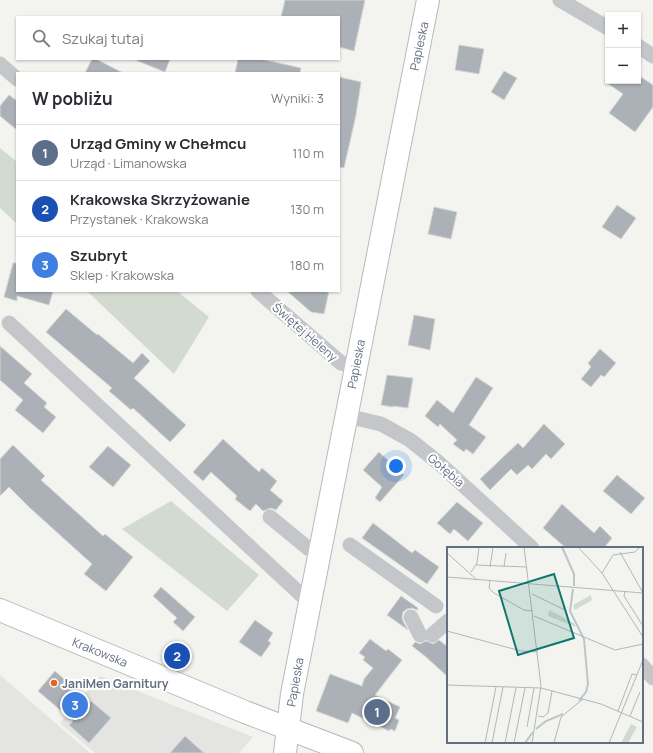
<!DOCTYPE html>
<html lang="pl">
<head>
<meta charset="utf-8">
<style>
  body { margin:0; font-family:Manrope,sans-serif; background:#f2f2f3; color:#2b2b33 }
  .controls { position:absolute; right:12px; top:12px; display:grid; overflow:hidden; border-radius:0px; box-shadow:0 1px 3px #0004 }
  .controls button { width:36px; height:36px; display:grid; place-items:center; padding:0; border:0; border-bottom:1px solid #e1e1e2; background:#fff; color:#2b2b33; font:20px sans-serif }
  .you { position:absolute; left:396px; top:466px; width:14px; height:14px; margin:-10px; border:3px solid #fff; border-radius:50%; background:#1a73e8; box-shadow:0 0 0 6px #1a73e833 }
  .badge { display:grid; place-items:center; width:26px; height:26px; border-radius:50%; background:#e06823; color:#fff; font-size:13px; font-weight:700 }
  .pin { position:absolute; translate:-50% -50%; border:2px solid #fff; box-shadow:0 1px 4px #0006 }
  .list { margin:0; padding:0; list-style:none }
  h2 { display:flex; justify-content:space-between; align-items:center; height:52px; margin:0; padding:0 16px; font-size:17px }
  h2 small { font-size:13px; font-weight:400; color:#7c7c81 }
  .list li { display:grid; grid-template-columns:26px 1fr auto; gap:12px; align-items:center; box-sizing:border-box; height:56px; padding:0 16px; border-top:1px solid #e1e1e2 }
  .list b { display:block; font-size:15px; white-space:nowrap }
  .list p { margin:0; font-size:13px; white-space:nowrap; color:#7c7c81 }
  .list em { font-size:13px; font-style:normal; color:#7c7c81 }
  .icon { flex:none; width:22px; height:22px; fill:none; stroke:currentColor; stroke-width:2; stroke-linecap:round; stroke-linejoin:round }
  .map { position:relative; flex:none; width:653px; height:753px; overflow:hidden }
  .search { position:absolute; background:#fff; box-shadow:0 1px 3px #0004; left:16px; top:16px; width:324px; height:44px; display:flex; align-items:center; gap:10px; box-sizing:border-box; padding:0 14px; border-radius:0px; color:#7c7c81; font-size:15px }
  .panel { position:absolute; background:#fff; box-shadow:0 1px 3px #0004; left:16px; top:72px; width:324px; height:220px; border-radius:0px }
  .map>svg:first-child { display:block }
</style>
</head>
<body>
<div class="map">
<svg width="653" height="753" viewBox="0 0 653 753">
  <rect width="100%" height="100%" fill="#f3f4f0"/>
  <!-- built -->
  <path fill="#e4e4e3" d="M 0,675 L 90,753 L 0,753 Z
    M 100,676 L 253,737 L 239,753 L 95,753 L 60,723 Z"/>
  <!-- green -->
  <path fill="#d3dbd1" d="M 0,148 L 17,162 L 17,224 L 0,208 Z
    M 87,291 L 177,291 L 209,317 L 174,374 Z
    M 171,501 L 259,575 L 227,611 L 122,529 Z"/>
  <!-- building -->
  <path fill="#acb1b7" stroke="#d5d5d3" d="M 285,0 L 365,0 L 354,51 L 339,47 L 339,17 L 281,17 Z
    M 459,45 L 484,49 L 479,74 L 455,70 Z
    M 92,59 L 96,59 L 123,73 L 85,73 Z
    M 133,59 L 170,59 L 165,72 Z
    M 238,59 L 261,59 L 301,68 L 300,73 L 235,73 Z
    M 504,71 L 517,78 L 504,100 L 491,92 Z
    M 638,75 L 653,85 L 653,107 L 635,132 L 609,113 L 623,94 L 604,81 L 638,81 Z
    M 339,77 L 361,82 L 356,115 L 344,168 L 339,167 Z
    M 9,95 L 17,101 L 17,130 L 0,116 L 0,106 Z
    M 617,205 L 636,218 L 621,239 L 602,227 Z
    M 434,207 L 457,212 L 451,239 L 428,234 Z
    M 13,263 L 17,263 L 17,291 L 53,291 L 49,305 L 17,296 L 17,301 L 4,297 Z
    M 287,291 L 329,291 L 324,314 L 311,312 Z
    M 66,309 L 97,335 L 98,334 L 133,363 L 142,353 L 150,361 L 134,378 L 186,425 L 170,442 L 133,408 L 131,410 L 109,391 L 112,388 L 46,332 Z
    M 414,315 L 435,319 L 430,350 L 408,345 Z
    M 0,346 L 32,374 L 24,383 L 47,403 L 44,407 L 56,417 L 43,433 L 15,410 L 23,400 L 0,380 Z
    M 600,349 L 616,363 L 604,377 L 601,375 L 591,387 L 581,379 L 591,367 L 588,363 Z
    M 387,375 L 413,378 L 408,408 L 393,406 L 393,407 L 381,405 Z
    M 476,377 L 493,388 L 469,425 L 486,437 L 473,454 L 466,449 L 464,452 L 453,444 L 457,440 L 440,424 L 438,427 L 425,416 L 437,400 L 453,413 Z
    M 544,424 L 565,444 L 551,459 L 546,454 L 532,469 L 528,465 L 517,475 L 511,469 L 490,490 L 480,479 L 518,443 L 523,448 Z
    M 223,439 L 259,472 L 262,468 L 277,481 L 270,490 L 283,501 L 276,510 L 271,508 L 263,511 L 256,504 L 250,511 L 235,499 L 237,496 L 211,472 L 203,481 L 193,472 Z
    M 13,445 L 45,476 L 41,480 L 103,536 L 105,534 L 133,557 L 106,591 L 84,574 L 92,564 L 29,507 L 9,487 L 0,496 L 0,459 Z
    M 108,446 L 131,465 L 113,487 L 89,467 Z
    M 379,452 L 404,475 L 380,502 L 375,498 L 382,487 L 363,470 Z
    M 617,475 L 645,498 L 631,514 L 603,491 Z
    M 457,502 L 483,523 L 468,541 L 454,529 L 450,534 L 437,523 Z
    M 562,504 L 594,533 L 600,526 L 612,538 L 604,548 L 566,548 L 543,528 Z
    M 373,523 L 412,553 L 415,550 L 439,567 L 427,584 L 362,538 Z
    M 161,587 L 195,617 L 183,631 L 173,622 L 177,618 L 153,596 Z
    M 401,596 L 418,608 L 417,610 L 412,608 L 407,609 L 403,612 L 402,617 L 403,621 L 408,630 L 387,615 Z
    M 255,620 L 273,633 L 268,641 L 271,643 L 261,657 L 239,642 Z
    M 370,639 L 386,651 L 388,649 L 402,660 L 375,695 L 400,707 L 395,718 L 399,720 L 395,731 L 390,729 L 389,731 L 352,713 L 348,723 L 316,711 L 330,674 L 362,686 L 364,679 L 373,668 L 363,660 L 365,657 L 359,653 Z
    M 439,640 L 448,647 L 448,677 L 426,657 L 412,646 L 415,642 L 420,644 L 426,641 L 433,644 Z
    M 55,671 L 89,702 L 91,701 L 111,718 L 89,743 L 69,725 L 73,721 L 38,691 Z
    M 185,736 L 204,753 L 170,753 Z"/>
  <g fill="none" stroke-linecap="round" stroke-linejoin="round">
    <defs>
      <path id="secondary" d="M 0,610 L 245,712 L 352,753
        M 285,753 L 292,694 L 428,0"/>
    </defs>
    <!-- secondary casing -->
    <use href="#secondary" stroke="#b6b9be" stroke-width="24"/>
    <!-- street -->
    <path stroke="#c4c6ca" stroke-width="15" d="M 560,0 L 608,28
      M 638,46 L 653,56
      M 0,64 L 17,79
      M 258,291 L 341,363 L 356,367
      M 9,323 L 310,603
      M 347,416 L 381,424 L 410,440 L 439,463 L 532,548
      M 270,517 L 309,549
      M 350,545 L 436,606
      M 411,617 L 420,635
      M 432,635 L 448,621
      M 642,665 L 653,678"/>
    <!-- secondary -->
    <use href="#secondary" stroke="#fff" stroke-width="22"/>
  </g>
  <!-- markers -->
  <circle fill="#e06823" stroke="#fff" stroke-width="1.5" cx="54" cy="683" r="4"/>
  <g text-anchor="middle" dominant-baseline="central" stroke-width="4" stroke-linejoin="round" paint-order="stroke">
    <!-- street labels -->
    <g font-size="12" fill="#636f80" stroke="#fff">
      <text transform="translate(419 46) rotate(-78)">Papieska</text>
      <text transform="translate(305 332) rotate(41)">Świętej Heleny</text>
      <text transform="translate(356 364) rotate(-79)">Papieska</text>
      <text transform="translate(446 470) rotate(41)">Gołębia</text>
      <text transform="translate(100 652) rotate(22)">Krakowska</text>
      <text transform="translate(295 682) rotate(-80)">Papieska</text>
    </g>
    <!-- poi labels -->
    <g font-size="12" font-weight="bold" fill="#636f80" stroke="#fff" text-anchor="start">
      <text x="62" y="683">JaniMen Garnitury</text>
    </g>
  </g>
  <!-- overview -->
  <g transform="translate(447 547)">
    <rect width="196" height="196" fill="#f3f4f0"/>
    <path d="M 144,48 L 145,53 L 128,63 L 126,58 ZM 102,63 L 127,76 L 129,80 L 101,69 ZM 184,177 L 190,180 L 181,196 L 174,196 Z" fill="#d3dbd1"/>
    <path fill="none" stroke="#bcc5cb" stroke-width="2" d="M 115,0 L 127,27 L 127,39M 126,42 L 123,64 L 137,92 L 141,137 L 139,145 L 132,154M 89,182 L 99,174 L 116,167M 78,196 L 86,185"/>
    <path fill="none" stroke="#b0b7bc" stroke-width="1" d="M 77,0 L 94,139 L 85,196M 131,0 L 155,26 L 196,90M 173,5 L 196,46M 0,6 L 29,32M 29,18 L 79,20M 43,20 L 46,0M 57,20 L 59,6M 24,25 L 30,16 L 32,0M 155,26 L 166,8 L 188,5 L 193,0M 0,30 L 196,46M 43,34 L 42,41 L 47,46 L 77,63 L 86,64M 178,44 L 177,49 L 196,79M 85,47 L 118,63M 87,69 L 168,103 L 196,97M 0,84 L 74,104 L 91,105M 0,138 L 94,141 L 154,157 L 196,175M 171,164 L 185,127 L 190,128M 91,169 L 96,170 L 101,166 L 105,144M 183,169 L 193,145M 80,180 L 87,141M 38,196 L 49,140M 45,196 L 56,140M 58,196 L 69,141M 67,196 L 78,141M 107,196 L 114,170 L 136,152M 162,196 L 196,113"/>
    <path fill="#0f766e" fill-opacity="0.15" stroke="#0f766e" stroke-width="2" d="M 107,27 L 127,91 L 71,108 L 52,44 Z"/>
    <rect width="196" height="196" fill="none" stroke="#636f80" stroke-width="2"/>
  </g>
</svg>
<div class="controls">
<button>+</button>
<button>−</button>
</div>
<div class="you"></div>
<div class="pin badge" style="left:377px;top:712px;background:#5c6f8a">1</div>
<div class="pin badge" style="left:177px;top:656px;background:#1a4fb4">2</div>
<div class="pin badge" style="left:75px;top:705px;background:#3f7fe0">3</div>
<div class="search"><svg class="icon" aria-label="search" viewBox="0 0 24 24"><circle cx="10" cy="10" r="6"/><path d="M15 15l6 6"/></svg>Szukaj tutaj</div>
<section class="panel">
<h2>W pobliżu<small>Wyniki: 3</small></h2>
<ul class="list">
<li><span class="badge" style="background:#5c6f8a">1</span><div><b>Urząd Gminy w Chełmcu</b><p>Urząd · Limanowska</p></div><em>110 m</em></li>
<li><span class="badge" style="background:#1a4fb4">2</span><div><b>Krakowska Skrzyżowanie</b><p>Przystanek · Krakowska</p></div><em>130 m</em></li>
<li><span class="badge" style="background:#3f7fe0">3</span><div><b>Szubryt</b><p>Sklep · Krakowska</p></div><em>180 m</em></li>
</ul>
</section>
</div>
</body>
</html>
